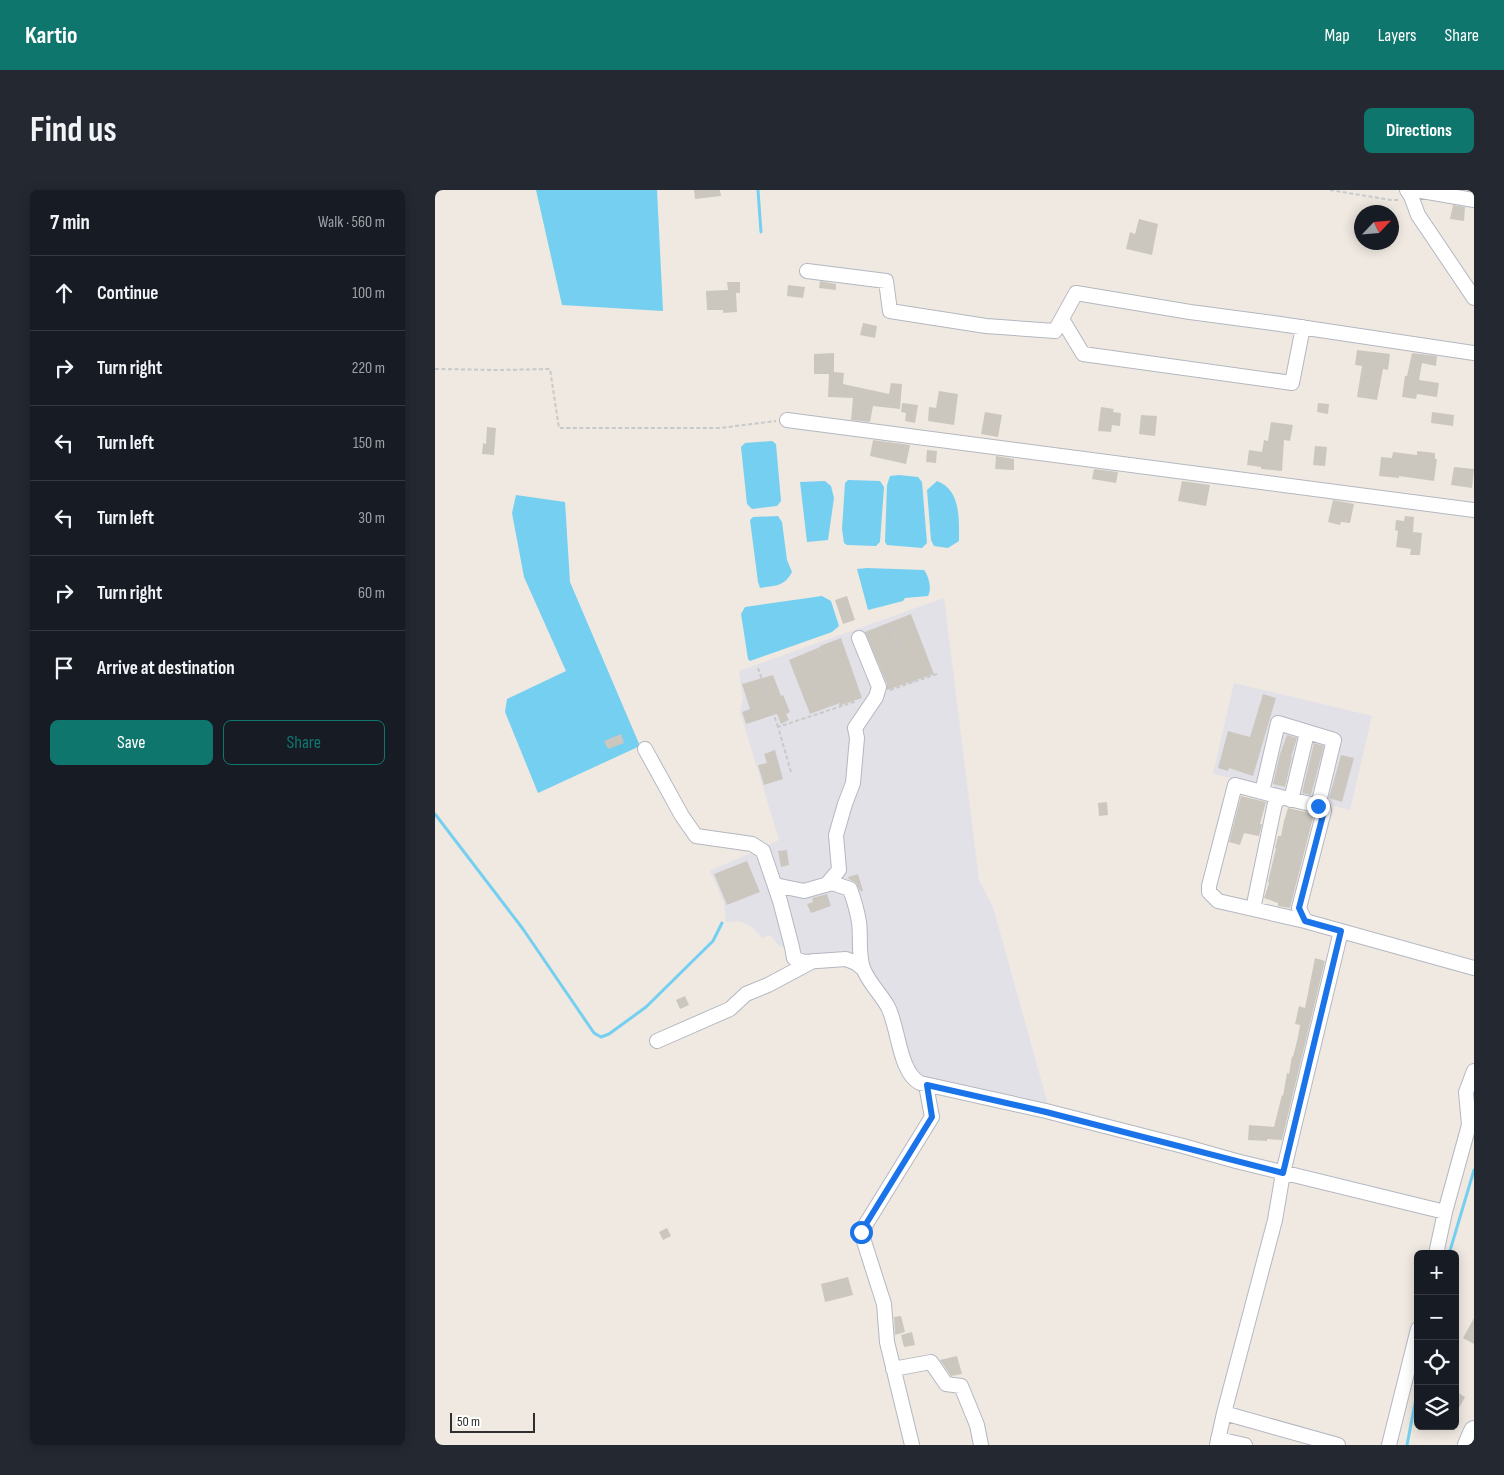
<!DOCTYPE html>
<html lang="en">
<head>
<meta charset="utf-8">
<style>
  body { margin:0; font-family:"Sofia Sans Condensed",sans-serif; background:#242831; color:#f1f3f6 }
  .controls { position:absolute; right:15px; bottom:15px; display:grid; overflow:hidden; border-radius:8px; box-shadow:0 2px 12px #0003 }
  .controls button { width:45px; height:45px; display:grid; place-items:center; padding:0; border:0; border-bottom:1px solid #363941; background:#171b24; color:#f1f3f6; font:25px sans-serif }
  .compass { position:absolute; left:919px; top:15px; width:45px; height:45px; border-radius:50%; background:#171b24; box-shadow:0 2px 12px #0003; rotate:64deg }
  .scale { position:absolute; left:15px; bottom:12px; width:85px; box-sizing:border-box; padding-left:5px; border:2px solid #2e2e2e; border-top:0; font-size:14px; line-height:18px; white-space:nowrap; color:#2e2e2e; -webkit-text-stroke:4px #fff; paint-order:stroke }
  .stop { position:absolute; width:15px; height:15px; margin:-11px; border:4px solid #1a73e8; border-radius:50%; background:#fff }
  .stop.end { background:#1a73e8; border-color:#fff; box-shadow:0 1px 5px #0008 }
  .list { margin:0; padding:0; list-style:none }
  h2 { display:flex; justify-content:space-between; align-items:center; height:65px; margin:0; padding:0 20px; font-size:21px }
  h2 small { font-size:16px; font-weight:400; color:#9ea1a6 }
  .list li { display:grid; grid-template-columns:32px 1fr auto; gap:15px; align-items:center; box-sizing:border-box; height:75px; padding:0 20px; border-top:1px solid #363941 }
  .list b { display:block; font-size:19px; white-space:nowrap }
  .list em { font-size:16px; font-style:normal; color:#9ea1a6 }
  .actions { display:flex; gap:10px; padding:15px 20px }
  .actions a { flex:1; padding:11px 0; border:1px solid #0f766e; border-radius:8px; text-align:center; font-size:18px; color:#0f766e }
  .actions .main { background:#0f766e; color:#fff }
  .icon { flex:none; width:28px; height:28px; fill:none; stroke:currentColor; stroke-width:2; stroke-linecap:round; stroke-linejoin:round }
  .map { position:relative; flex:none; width:1039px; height:1255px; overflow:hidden; border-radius:8px }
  header { display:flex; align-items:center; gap:30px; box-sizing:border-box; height:70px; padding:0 25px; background:#0f766e; color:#fff }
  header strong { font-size:24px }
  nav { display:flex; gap:28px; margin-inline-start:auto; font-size:18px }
  .intro { display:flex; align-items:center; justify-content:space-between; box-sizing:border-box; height:120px; padding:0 30px }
  h1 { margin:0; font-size:35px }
  .button { padding:12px 22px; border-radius:8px; background:#0f766e; color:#fff; font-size:18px; font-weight:700 }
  main { display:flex; gap:30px; padding:0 30px }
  aside { flex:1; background:#171b24; border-radius:8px; box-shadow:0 2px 12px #0003 }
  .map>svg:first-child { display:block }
</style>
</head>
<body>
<header>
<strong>Kartio</strong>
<nav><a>Map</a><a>Layers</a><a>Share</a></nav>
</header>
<div class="intro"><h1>Find us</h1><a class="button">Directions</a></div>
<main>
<aside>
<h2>7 min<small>Walk · 560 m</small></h2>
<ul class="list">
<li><svg class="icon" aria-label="ahead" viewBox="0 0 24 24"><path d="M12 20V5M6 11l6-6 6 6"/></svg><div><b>Continue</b></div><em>100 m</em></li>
<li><svg class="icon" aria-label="right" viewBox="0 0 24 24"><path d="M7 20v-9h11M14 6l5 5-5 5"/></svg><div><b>Turn right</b></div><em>220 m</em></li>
<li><svg class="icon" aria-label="left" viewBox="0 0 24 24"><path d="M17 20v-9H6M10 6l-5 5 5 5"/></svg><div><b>Turn left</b></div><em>150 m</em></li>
<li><svg class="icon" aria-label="left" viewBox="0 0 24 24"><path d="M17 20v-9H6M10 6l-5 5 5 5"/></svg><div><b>Turn left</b></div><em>30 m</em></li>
<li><svg class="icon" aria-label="right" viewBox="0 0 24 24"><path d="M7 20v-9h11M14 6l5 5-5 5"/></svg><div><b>Turn right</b></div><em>60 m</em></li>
<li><svg class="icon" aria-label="arrive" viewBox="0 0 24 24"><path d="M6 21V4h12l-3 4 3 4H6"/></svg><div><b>Arrive at destination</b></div></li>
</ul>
<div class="actions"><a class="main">Save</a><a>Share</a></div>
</aside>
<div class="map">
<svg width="1039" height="1255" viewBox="0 0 1039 1255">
  <rect width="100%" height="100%" fill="#efe9e1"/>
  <!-- industrial -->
  <path fill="#e3e1e8" d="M 509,408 L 544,690 L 558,717 L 612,911 L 612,919 L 486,891 L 431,777 L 361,764 L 343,755 L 335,745 L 327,748 L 317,737 L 305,731 L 291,732 L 289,713 L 275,681 L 344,650 L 305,522 L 308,508 L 304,481 Z
    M 799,493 L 937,526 L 915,620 L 887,613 L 882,611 L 855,604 L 826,595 L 778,584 Z"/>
  <!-- water -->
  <path fill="#75cff0" d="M 101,0 L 222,0 L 228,121 L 127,115 Z
    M 337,251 L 341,254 L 346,311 L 342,316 L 317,319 L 312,314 L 306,257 L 310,253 Z
    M 464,285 L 483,287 L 487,292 L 492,353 L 487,358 L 452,355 L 450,352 L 452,295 L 455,286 Z
    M 413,290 L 445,291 L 449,297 L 445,352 L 441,356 L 412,355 L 409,353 L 407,339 L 410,293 Z
    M 390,291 L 396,296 L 399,308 L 393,350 L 372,352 L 365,292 Z
    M 502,291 C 526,300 524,329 524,351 L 513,358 L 499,356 L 496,350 L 492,300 Z
    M 81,305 L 130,312 L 135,392 L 205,556 L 103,603 L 70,522 L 72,509 L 131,481 L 89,387 L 77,323 Z
    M 343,326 L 347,332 L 352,370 L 357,382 C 349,397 341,395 325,398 L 323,392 L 315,330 L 318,327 Z
    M 432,378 L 489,380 C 494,387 497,398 493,406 L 470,408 L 468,411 L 433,420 L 422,379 Z
    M 387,406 L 396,411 L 404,436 L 397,442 L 315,471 L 313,469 L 306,424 L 310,417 Z"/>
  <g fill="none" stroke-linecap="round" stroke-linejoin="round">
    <!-- stream -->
    <path stroke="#75cff0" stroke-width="3" d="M 323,0 L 326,42
      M 0,624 L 88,739 L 159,843 L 166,847 L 174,844 L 211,817 L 278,751 L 287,733
      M 1014,1064 L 1039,980
      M 972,1255 L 983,1198"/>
  </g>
  <!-- building -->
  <path fill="#cbc7bf" d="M 259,0 L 285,0 L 286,6 L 260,9 Z
    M 1018,15 L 1030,17 L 1029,31 L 1015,29 Z
    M 704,29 L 723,34 L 717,65 L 691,59 L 695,42 L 700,44 Z
    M 385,91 L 401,94 L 401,100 L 384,98 Z
    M 292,92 L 305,92 L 305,103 L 301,103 L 302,122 L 288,123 L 288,120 L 272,120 L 271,101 L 293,100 Z
    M 353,95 L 370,97 L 368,108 L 352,106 Z
    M 428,133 L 442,136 L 440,148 L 425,145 Z
    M 922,160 L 955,164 L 953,180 L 948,179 L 942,210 L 922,207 L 927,176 L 920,175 Z
    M 399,163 L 399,182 L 409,183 L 408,194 L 454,204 L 456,193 L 467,194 L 465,219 L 438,216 L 435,232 L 416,230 L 418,208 L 393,207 L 394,184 L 379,184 L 379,164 Z
    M 977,163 L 1002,166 L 1001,176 L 987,173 L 984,190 L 1004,193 L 1002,207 L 982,204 L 981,209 L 967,207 L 970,186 L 972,186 Z
    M 504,201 L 523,204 L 519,235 L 493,231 L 494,217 L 501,218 Z
    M 467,213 L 483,215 L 480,233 L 470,231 L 471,223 L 466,222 Z
    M 883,213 L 894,214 L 893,224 L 882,222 Z
    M 666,217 L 679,219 L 678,222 L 686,223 L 685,236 L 677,235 L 676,242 L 663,241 Z
    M 550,222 L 567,225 L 563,247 L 546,244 Z
    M 997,222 L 1019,225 L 1018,236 L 996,233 Z
    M 706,225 L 722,226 L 720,246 L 704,244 Z
    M 836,232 L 858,235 L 855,251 L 849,250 L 847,281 L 826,279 L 826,277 L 812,275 L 814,260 L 827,262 L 829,250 L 833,251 Z
    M 52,237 L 61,238 L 59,265 L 47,264 L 48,253 L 51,254 Z
    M 438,250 L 475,255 L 471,274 L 435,266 Z
    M 880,256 L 892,257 L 890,276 L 878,275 Z
    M 492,260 L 502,261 L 501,273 L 491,272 Z
    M 982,261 L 1000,263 L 1000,269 L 1002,269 L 999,291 L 964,286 L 964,288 L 944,286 L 946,267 L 957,268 L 958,262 L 982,265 Z
    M 561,266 L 579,269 L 579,280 L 560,279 Z
    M 1019,277 L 1039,279 L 1037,298 L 1016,295 Z
    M 659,279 L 683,282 L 681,293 L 657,289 Z
    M 747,291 L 775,295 L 771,316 L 743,311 Z
    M 898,310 L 919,314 L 915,333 L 906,332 L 905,335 L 893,332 Z
    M 970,326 L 979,327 L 978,342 L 987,343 L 985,365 L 975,365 L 976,359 L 961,357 L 963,341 L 960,340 L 961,330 L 969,331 Z
    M 412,406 L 420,430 L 408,434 L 400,410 Z
    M 476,424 L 499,484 L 452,500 L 452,494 L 430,442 Z
    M 406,448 L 427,508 L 406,515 L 405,513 L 375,524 L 354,470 L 385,457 L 385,456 Z
    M 338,485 L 346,506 L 348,505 L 355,522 L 351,524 L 354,530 L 346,534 L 342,524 L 311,534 L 307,522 L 315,519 L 307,494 Z
    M 828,504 L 841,508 L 818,586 L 794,578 L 793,581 L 783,578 L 793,541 L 815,547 Z
    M 186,544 L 189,553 L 173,559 L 169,551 Z
    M 852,545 L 862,548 L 856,567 L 857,567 L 850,597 L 838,594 L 845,564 Z
    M 879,553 L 889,556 L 876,605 L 867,603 Z
    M 340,560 L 348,589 L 329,595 L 323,575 L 332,573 L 329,564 Z
    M 906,565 L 919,568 L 907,612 L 894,608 Z
    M 806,606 L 831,612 L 825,634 L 827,634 L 824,646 L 809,643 L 805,655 L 794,652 Z
    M 672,612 L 673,625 L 664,626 L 663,613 Z
    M 853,618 L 879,624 L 855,718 L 843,716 L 843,713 L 829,708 L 834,693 L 833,692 L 841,658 L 840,658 L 843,646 L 846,646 L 849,631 Z
    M 352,660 L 354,675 L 346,677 L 343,661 Z
    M 312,671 L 325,702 L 292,715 L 279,684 Z
    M 423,684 L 428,701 L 425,701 L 421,693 L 414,689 L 413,687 Z
    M 392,704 L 396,716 L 376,723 L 372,714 L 378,712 L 377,708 Z
    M 880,768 L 890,771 L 847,950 L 832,949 L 832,951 L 813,950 L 814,935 L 839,937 L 847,905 L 848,906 L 852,883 L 854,884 L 857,866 L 858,867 L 863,847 L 865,835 L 860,834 L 864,816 L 870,818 Z
    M 250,806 L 254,815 L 245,819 L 241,810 Z
    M 232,1038 L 236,1046 L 228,1050 L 224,1042 Z
    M 413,1087 L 418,1105 L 390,1112 L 386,1094 Z
    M 466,1126 L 470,1142 L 460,1145 L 459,1127 Z
    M 1039,1128 L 1039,1154 L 1028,1148 Z
    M 477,1142 L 480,1155 L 469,1157 L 466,1145 Z
    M 522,1166 L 527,1184 L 516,1186 L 505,1170 Z
    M 1020,1201 L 1030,1207 L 1020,1225 Z"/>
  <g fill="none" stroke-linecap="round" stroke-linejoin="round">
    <defs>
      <path id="street" d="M 972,0 L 976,6 L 983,25 L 1039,108
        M 981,0 L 1039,10
        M 372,81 L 451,91 L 455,121 L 551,136 L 620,141 L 641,103 L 755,122 L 845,134 L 1039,163
        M 627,129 L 648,164 L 857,193 L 868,137
        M 352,230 L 1039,320
        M 210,559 L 247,626 L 261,646 L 317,654 L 328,661 L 345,711 L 357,757 L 359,768 L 368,772 L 411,769 L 421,773 L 428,779
        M 827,602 L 843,533 L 899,550 L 883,616
        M 846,607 L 800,595 L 774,696 L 774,702 L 783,711 L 870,731
        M 856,610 L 872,543
        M 340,695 L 369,701 L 397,693 L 415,699 C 419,710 422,720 424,732 C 426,747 423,764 428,778 C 433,792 446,804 453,817 C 464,839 464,882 485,893 L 611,921 L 748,956 L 801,971 L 1010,1022
        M 391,695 L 404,680 L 401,645 L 410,614 L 418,593 L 422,548 L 420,538 L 441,507 L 444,497 L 424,448
        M 818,719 L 840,613 L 846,607 L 888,617 L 889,621 L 864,718 L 870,731 L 1039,778
        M 222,851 L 295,819 L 311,804 L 333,795 L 378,771
        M 1001,1064 L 1010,1022 L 1034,935 L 1031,902 L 1039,881
        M 458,1179 L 496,1172 L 511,1194 L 526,1196 L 542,1235 L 546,1255
        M 789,1223 L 903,1255
        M 783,1249 L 810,1255
        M 477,1255 L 452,1152 L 449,1114 L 426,1042 L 497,927 L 491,895
        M 782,1255 L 789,1223 L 840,1030 L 848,983 L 906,741
        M 954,1255 L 983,1139"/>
      <path id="secondary" d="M 1033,1255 L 1039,1241"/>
    </defs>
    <!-- street casing -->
    <use href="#street" stroke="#b4b7c1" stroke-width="16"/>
    <!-- secondary casing -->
    <use href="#secondary" stroke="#b4b7c1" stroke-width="22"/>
    <!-- path -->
    <path stroke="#c9c9c9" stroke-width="2" stroke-dasharray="4 2.5" stroke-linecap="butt" d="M 895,0 L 956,10 L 965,10
      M 0,179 L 63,180 L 115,179 L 124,238 L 285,238 L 341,231
      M 457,436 L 478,492
      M 384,459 L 406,517
      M 323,478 L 343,537
      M 455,500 L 502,484
      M 356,582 L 343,537 L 422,511"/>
    <!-- street -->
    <use href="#street" stroke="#fff" stroke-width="14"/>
    <!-- secondary -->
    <use href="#secondary" stroke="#fff" stroke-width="20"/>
  </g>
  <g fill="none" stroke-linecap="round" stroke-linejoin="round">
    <!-- route -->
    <path stroke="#1a73e8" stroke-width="6" d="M 426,1042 L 497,927 L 492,895 L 611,922 L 848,983 L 906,741 L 870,731 L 864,718 L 889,621 L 888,617 L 883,616"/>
  </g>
</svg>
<div class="controls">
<button>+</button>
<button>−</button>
<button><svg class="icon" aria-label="locate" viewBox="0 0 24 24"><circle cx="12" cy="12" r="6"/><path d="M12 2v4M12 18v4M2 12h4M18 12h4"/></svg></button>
<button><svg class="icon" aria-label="layers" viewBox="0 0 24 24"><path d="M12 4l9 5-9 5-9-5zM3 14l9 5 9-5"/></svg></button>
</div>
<svg class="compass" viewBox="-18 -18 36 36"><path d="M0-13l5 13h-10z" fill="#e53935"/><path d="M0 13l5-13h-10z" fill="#9ea1a6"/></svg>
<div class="scale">50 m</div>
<div class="stop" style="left:426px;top:1042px"></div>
<div class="stop end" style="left:883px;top:616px"></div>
</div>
</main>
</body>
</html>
